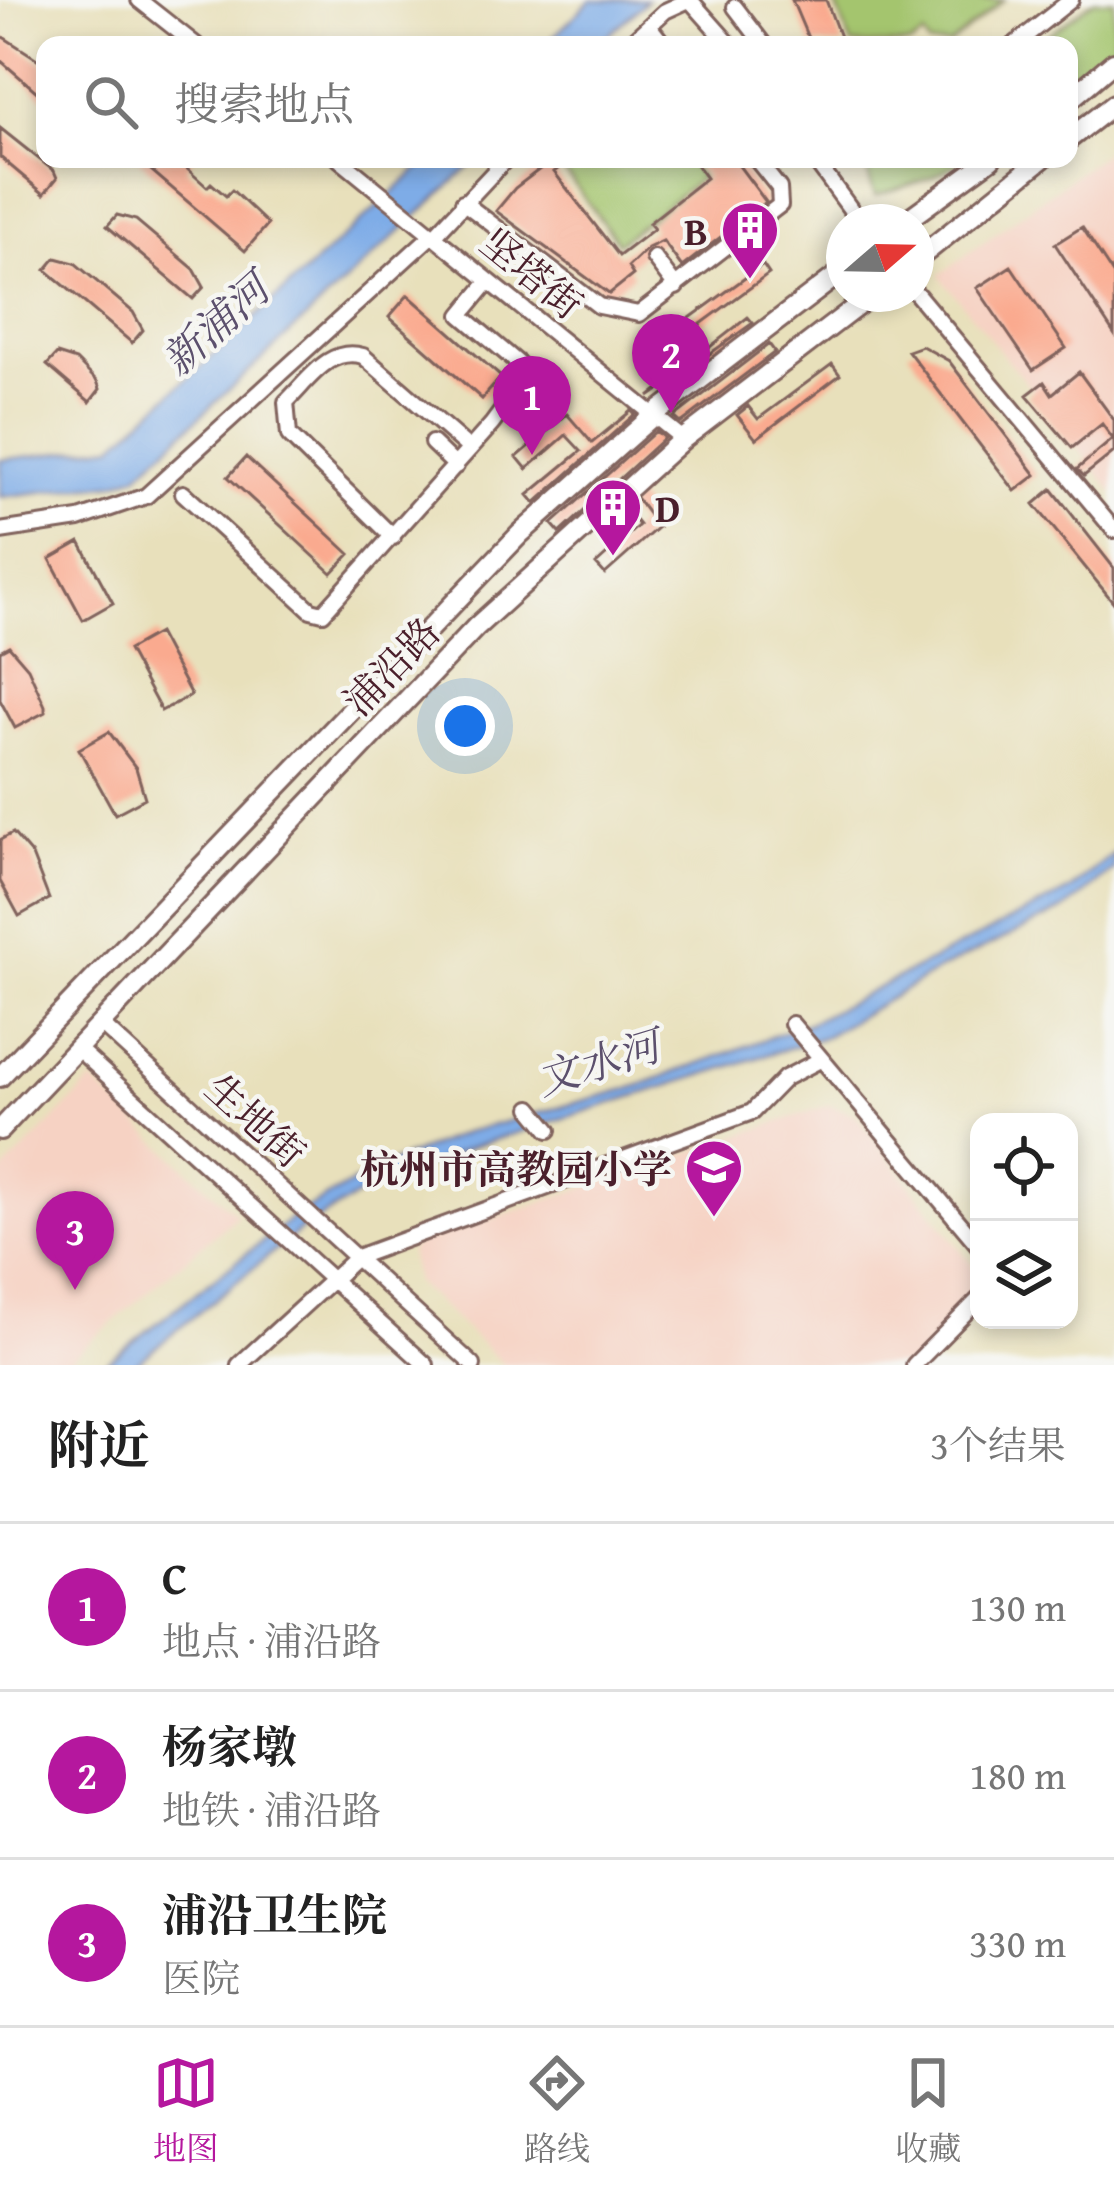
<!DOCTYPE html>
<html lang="zh">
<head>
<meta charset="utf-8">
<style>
  body { margin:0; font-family:"Gentium Book Plus","Noto Serif SC",serif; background:#f6f6f6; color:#222 }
  .controls { position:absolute; right:36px; bottom:36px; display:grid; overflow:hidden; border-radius:24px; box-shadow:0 6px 18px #0003 }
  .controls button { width:108px; height:108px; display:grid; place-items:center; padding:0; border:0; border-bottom:3px solid #e0e0e0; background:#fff; color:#222; font:60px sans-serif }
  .compass { position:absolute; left:826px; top:204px; width:108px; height:108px; border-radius:50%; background:#fff; box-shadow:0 6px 18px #0003; rotate:70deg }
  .you { position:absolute; left:465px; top:726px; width:42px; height:42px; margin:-30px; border:9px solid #fff; border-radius:50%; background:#1a73e8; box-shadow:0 0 0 18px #1a73e833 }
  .badge { display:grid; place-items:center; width:78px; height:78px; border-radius:50%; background:#b5179e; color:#fff; font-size:39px; font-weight:700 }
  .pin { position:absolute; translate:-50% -99px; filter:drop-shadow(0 3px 6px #0008) }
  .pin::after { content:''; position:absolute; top:63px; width:42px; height:36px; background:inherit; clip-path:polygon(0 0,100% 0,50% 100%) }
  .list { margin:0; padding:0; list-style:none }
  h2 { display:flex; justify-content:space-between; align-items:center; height:156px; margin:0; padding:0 48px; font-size:51px }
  h2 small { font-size:39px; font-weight:400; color:#767676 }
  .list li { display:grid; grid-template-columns:78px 1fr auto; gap:36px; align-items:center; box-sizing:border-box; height:168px; padding:0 48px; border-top:3px solid #e0e0e0 }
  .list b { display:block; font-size:45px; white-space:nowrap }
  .list p { margin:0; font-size:39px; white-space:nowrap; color:#767676 }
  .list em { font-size:39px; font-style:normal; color:#767676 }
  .icon { flex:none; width:66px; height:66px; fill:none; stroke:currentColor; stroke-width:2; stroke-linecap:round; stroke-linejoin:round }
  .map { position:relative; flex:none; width:1114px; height:1365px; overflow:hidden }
  .search { position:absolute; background:#fff; box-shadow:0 6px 18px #0003; left:36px; right:36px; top:36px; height:132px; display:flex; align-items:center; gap:30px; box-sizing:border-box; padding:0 42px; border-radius:24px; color:#767676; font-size:45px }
  .sheet { height:660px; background:#fff }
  nav { display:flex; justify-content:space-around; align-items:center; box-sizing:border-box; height:168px; border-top:3px solid #e0e0e0; background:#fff; font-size:33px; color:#767676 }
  nav a { display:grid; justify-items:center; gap:6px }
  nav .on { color:#b5179e }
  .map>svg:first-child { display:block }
</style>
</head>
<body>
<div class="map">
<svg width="1114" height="1365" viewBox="0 0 1114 1365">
  <rect width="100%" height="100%" fill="#f6f6f2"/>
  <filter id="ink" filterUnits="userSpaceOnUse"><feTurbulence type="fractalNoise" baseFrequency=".00833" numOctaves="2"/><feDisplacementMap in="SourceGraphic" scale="24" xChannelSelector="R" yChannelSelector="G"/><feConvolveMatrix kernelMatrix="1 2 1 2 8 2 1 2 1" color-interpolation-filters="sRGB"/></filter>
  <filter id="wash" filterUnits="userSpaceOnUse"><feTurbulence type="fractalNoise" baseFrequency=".004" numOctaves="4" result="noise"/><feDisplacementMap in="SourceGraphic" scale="48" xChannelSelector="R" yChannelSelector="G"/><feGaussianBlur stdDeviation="2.7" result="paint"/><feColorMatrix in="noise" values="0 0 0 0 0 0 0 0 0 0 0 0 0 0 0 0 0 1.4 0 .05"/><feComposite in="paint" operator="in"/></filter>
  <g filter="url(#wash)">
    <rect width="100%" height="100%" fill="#e8e0bb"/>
    <!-- built -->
    <path fill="#f6d2c3" d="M 1114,146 L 1114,493 L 939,275 Z
      M 92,1081 L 237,1215 L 63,1365 L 0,1365 L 0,1175 Z
      M 829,1105 L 856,1115 L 979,1273 L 979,1298 L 910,1365 L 504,1365 L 415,1282 L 409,1251 L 417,1244 Z"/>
    <!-- green -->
    <path fill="#a4c56e" stroke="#77724c" stroke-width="3" d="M 834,0 L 1004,0 L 950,45 L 929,45 L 924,36 L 911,45 L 852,45 Z
      M 1094,0 L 1114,0 L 1114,46 L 1069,80 L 1069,45 L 1035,45 Z
      M 582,159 L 687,159 L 701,178 L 618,243 L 565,172 Z
      M 885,159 L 966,159 L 930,178 L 875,196 L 866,168 Z"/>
    <!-- water -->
    <path fill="#7eace7" stroke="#646689" stroke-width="3" d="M 591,0 L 647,0 L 598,45 L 545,45 Z
      M 430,159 L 478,159 L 137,475 L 114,483 L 0,497 L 0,460 L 114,445 Z
      M 1114,853 L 1114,869 L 1067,908 L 937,971 L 824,1037 L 471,1147 L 367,1191 L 304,1227 L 134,1365 L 103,1365 L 299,1213 L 381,1167 L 464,1133 L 635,1087 L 809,1023 L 1070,890 Z"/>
    <g id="blocks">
      <!-- building -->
      <path fill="#faaa8f" d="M 792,0 L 826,0 L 843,45 L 811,45 Z
        M 0,35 L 45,64 L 45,99 L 0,60 Z
        M 0,128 L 54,171 L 57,178 L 44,194 L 0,157 Z
        M 138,159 L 194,159 L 186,168 L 207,187 L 211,183 L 226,196 L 232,190 L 268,224 L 245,251 Z
        M 553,159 L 570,159 L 554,172 L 619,256 L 654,229 L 649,223 L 706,178 L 692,159 L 734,159 L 766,202 L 682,267 L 663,241 L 648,248 L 628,267 L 633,275 L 609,294 L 496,211 L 515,188 Z
        M 117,215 L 136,220 L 194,269 L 204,287 L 193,299 L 107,226 Z
        M 1082,227 L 1114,276 L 1114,334 L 1055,244 Z
        M 56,258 L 75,263 L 133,312 L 143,330 L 132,343 L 46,270 Z
        M 763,265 L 769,274 L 690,332 L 705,351 L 748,317 L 753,323 L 649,397 L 695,360 L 672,331 Z
        M 1011,266 L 1066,348 L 1033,370 L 977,288 Z
        M 408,295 L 501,377 L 482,399 L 389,317 Z
        M 769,344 L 775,352 L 681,423 L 674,417 Z
        M 922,346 L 949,361 L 1036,475 L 1015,491 L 908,351 Z
        M 57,354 L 76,360 L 97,381 L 100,389 L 90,402 L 47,365 Z
        M 832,364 L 840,375 L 756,439 L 737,415 L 748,406 L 758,419 Z
        M 1079,372 L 1114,420 L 1114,452 L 1084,476 L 1077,469 L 1113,439 L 1102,424 L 1072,448 L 1027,395 L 1044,382 L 1052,394 Z
        M 631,411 L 635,414 L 535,503 L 528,495 L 581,451 L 566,435 L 527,469 L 517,457 L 567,414 L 592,443 Z
        M 656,431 L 664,438 L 560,533 L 552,524 Z
        M 246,457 L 350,554 L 332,573 L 228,477 Z
        M 1052,489 L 1114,568 L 1114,603 L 1034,504 Z
        M 637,499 L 658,527 L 605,574 L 596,564 L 639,525 L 626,509 Z
        M 80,542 L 113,603 L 83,620 L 50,559 Z
        M 158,633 L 191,695 L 161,711 L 128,650 Z
        M 9,646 L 28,668 L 45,706 L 45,712 L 15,728 L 0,700 L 0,651 Z
        M 109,732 L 136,768 L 145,798 L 115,814 L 79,749 Z
        M 13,833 L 32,855 L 49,899 L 19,916 L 0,881 L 0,840 Z"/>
    </g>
  </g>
  <g filter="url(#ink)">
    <use href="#blocks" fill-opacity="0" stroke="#81635d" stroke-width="3"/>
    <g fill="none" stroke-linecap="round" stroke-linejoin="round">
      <defs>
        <path id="minor" d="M 139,0 L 196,45
          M 690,0 L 730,45
          M 735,7 L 764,45
          M 649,26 L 664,45
          M 628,45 L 665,11 L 689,0
          M 1014,45 L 1071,0
          M 339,159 L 683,439
          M 814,159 L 860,222
          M 463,202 L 599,306 L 639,314 L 780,205 L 779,188 L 756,159
          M 434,236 L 506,159
          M 654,258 L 676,287
          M 916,293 L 1114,530
          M 432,443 L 456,466
          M 183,493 L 311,610 L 323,613 L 492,424 L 526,378 L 525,369 L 461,315 L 489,281
          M 0,531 L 79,519 L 146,496 L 432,235
          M 393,537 L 289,435 L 286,402 C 309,380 329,346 363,356 L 470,449
          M 100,1023 L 473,1365
          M 792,1024 L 979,1246
          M 77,1048 L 426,1365
          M 531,1108 L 549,1130
          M 239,1365 L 357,1257 L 752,1112 L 785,1078 L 820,1060
          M 914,1365 L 979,1299"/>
        <path id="major" d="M 1069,100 L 1114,62
          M 1069,139 L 1114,104
          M 904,222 L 991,159
          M 916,260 L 1042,159
          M 0,1077 L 520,534 L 655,414 L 844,270
          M 0,1130 L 476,627 L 683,439 L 873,294"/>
      </defs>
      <!-- minor casing -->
      <use href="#minor" stroke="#81635d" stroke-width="20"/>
      <!-- major casing -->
      <use href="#major" stroke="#81635d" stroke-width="24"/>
      <!-- minor -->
      <use href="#minor" stroke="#fff" stroke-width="14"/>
      <!-- major -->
      <use href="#major" stroke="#fff" stroke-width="18"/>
    </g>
  </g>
  <!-- icons -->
  <defs>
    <symbol id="building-pin" viewBox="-11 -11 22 30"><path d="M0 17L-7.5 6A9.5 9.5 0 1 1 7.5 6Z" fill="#b5179e" stroke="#f6f6f2"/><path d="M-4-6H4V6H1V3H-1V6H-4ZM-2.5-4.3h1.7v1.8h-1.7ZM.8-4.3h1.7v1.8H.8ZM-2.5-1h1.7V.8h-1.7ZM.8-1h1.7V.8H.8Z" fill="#fff"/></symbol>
    <symbol id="school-pin" viewBox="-11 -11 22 30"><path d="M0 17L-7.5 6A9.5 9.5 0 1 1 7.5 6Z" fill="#b5179e" stroke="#f6f6f2"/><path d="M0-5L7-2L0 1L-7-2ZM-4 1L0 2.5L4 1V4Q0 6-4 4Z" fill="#fff"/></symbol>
  </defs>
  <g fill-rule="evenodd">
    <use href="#building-pin" x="717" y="197" width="66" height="90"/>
    <use href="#building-pin" x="580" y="474" width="66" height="90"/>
    <use href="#school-pin" x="681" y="1135" width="66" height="90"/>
  </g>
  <g text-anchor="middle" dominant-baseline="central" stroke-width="9" stroke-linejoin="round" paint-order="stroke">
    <!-- poi labels -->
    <g font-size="39" font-weight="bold" fill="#4a1f2b" stroke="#f6f6f2" text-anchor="end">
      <text x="708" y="230">B</text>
      <text x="655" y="507" text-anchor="start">D</text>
      <text x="672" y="1168">杭州市高教园小学</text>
    </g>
    <!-- street labels -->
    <g font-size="39" fill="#4a1f2b" stroke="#f6f6f2">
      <text transform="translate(532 273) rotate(39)">坚塔街</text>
      <text transform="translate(391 666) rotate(-46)">浦沿路</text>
      <text transform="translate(256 1120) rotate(42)">生地街</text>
    </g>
    <!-- water labels -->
    <g font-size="42" font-style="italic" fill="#5c506d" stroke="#f6f6f2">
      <text transform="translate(215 324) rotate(-42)">新浦河</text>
      <text transform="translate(598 1062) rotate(-17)">文水河</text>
    </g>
  </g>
</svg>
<div class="controls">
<button><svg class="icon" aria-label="locate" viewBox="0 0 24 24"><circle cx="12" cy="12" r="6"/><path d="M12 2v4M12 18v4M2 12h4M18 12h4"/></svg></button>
<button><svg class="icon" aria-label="layers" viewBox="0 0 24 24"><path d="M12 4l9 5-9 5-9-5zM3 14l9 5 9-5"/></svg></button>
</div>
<svg class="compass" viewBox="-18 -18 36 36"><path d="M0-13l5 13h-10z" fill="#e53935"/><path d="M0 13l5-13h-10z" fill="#767676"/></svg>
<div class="you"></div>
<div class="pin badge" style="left:532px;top:455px">1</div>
<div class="pin badge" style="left:671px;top:413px">2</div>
<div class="pin badge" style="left:75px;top:1290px">3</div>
<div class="search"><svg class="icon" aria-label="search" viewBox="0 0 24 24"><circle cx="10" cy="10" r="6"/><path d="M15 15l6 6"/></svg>搜索地点</div>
</div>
<section class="sheet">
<h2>附近<small>3个结果</small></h2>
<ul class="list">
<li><span class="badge">1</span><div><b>C</b><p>地点 · 浦沿路</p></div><em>130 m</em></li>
<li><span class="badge">2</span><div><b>杨家墩</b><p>地铁 · 浦沿路</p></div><em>180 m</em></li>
<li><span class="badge">3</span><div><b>浦沿卫生院</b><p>医院</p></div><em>330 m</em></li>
</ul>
</section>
<nav>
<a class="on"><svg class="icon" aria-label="map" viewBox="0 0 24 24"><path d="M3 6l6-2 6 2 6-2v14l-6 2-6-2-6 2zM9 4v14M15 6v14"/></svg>地图</a>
<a><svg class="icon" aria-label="directions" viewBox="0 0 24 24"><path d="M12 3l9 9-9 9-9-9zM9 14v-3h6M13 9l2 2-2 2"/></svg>路线</a>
<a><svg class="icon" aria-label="saved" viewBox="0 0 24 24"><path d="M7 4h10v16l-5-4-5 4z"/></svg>收藏</a>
</nav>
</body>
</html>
